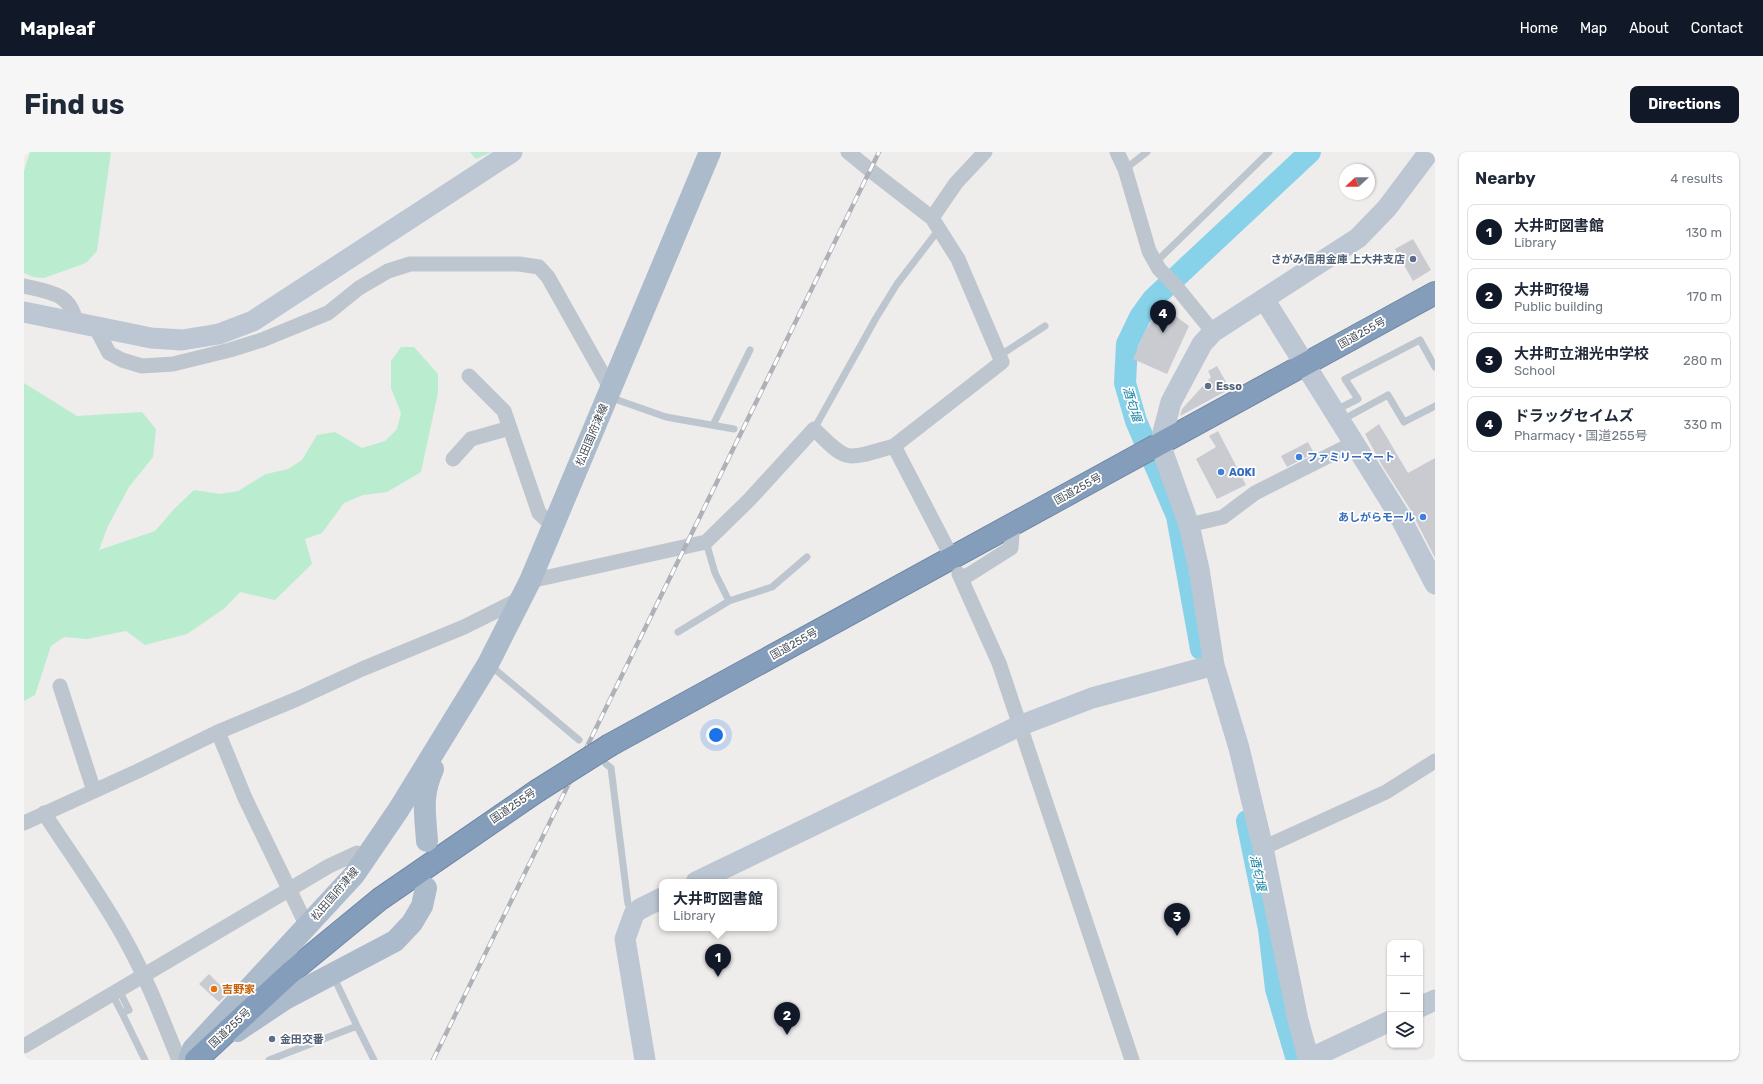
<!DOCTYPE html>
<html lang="en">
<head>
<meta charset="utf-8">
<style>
  body { margin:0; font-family:Rubik,"Noto Sans JP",sans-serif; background:#f6f6f7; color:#1f2937 }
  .controls { position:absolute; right:12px; bottom:12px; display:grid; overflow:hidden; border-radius:8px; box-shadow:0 1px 3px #0004 }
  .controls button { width:36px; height:36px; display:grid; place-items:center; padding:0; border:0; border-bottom:1px solid #e0e1e3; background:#fff; color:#1f2937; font:20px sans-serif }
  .compass { position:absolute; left:1315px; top:12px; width:36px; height:36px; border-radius:50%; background:#fff; box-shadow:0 1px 3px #0004; rotate:248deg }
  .you { position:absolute; left:692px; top:583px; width:14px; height:14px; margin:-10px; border:3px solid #fff; border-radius:50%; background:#1a73e8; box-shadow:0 0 0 6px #1a73e833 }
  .badge { display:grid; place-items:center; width:26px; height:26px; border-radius:50%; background:#111827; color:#fff; font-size:13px; font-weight:700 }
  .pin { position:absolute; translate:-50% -33px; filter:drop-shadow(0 1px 2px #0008) }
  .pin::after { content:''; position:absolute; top:21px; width:14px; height:12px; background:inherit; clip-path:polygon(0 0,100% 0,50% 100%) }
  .popup { position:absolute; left:635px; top:727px; width:118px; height:52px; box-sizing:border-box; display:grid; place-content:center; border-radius:8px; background:#fff; filter:drop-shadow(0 1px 3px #0005); font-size:13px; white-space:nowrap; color:#747a83 }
  .popup b { font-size:15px; color:#1f2937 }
  .popup::after { content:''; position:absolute; left:50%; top:100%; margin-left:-8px; border:8px solid transparent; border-top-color:#fff }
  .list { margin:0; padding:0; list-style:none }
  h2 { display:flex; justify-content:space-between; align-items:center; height:52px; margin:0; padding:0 16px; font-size:17px }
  h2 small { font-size:13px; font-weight:400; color:#747a83 }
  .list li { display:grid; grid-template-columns:26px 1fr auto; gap:12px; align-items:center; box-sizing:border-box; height:56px; margin:0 8px 8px; padding:0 8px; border:1px solid #e0e1e3; border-radius:8px }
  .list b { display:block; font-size:15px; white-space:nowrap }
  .list p { margin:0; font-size:13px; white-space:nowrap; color:#747a83 }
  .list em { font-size:13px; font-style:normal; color:#747a83 }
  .icon { flex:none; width:22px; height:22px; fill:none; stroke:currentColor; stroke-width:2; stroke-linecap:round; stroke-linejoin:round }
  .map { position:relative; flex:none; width:1411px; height:908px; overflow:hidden; border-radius:8px }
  header { display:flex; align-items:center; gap:24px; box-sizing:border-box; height:56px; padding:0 20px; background:#111827; color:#fff }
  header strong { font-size:19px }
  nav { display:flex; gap:22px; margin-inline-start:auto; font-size:14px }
  .intro { display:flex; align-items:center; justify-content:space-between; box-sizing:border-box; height:96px; padding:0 24px }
  h1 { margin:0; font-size:28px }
  .button { padding:10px 18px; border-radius:8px; background:#111827; color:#fff; font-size:14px; font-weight:700 }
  main { display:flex; gap:24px; padding:0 24px }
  aside { flex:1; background:#fff; border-radius:8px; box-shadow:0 1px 3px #0004 }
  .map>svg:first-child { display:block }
</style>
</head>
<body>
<header>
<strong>Mapleaf</strong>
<nav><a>Home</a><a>Map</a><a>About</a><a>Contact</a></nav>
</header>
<div class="intro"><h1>Find us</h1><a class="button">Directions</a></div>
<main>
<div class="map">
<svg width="1411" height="908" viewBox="0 0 1411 908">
  <rect width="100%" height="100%" fill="#efecec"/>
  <!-- green -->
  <path fill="#baedcf" d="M 6,0 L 87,0 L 73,99 L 62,111 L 20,126 L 9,125 L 0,121 L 0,19 Z
    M 446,0 L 468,0 L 452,7 Z
    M 377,195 L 390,195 L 414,222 L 414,241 L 397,320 L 363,340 L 339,343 L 320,351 L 298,381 L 281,387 L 288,412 L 251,448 L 216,440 L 201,456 L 163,482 L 121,493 L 102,479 L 63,487 L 40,485 L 27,494 L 11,543 L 0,549 L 0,231 L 53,264 L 118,260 L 132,277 L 129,305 L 105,335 L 84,374 L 75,398 L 131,379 L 151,356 L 170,338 L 196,342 L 214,339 L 242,322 L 264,317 L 278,308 L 293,283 L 311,280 L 338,296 L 361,289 L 373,277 L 377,261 L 367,236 L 367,209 Z"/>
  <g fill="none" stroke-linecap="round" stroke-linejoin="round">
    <!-- river -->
    <path stroke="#87d2e9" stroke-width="22" d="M 1177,497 L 1153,364 L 1112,269 L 1101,231 L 1103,192 L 1116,165 L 1129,147 L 1286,0
      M 1223,669 L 1245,777 L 1252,837 L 1273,908"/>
  </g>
  <!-- building -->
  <path fill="#c9cbd1" d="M 1389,87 L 1407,118 L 1389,129 L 1371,97 Z
    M 1138,154 L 1165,174 L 1143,222 L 1109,207 L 1121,179 Z
    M 1193,214 L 1206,237 L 1156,264 L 1158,257 L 1187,225 L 1184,219 Z
    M 1355,272 L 1384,321 L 1411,306 L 1411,406 L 1386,357 L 1359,315 L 1341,282 Z
    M 1194,279 L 1222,333 L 1193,347 L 1172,307 L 1192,295 L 1185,284 Z
    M 1284,290 L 1290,301 L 1263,315 L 1257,304 Z
    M 185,822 L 204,841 L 195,850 L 175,832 Z"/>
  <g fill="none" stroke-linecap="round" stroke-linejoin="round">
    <defs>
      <path id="highway" d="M 586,593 L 1411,141
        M 172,908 L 266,821 L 356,747 L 513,639"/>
    </defs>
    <!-- highway casing -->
    <use href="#highway" stroke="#6f88a6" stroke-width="24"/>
    <!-- lane -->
    <path stroke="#bdc6ce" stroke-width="7" d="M 1101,17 L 1123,0
      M 1131,111 L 1245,0
      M 975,204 L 1021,174
      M 585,245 L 642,265 L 710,277
      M 1312,258 L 1334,247 L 1321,227 L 1396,188 L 1411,215
      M 1318,268 L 1364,243 L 1380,270 L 1411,254
      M 689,273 L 726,198
      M 790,277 L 852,166 L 873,132 L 916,76
      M 682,390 L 691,421 L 705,449
      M 654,480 L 705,449 L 748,435 L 783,405
      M 467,514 L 555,588
      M 582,612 L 587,616 L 604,752 L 609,760
      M 313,832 L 333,874
      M 88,842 L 98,861 L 105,858 L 95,838
      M 98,861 L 121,908
      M 245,908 L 333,874 L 350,908"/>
    <!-- street -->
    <path stroke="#bdc6ce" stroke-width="15" d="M 824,0 L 846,18 L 908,66 L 934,107 L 978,210 L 870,294 L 924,398
      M 1093,0 L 1101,17 L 1125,99 L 1135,117 L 1150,132 L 1189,180
      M 908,66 L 932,31 L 961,0
      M 0,134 C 26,140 47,141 52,171
      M 72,176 L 85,201 L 98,208 L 118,214 L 149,212 L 206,198 L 238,188 L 304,161 L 335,136 L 364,119 L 386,112 L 495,112 L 515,115 L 524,125 L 587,237
      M 445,224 L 480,259 L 515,361 L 529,374
      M 429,307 L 447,287 L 486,276
      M 1165,373 L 1199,365 L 1231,341 L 1330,291
      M 935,422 L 975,511 L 1108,908
      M 938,427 L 987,396 L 989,372
      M 506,429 L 682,390 L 726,347 L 790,277 C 799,285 810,299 822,303 C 833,307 858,297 870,294
      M 36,534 L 70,639
      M 194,580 L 221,646 L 280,768
      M 20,661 C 48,704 79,746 103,791 C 124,829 139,869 155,908
      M 0,671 L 114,619 L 194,580 L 273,547 L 338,517 L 440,475 L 498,446
      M 1239,696 L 1362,640 L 1411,609
      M 0,894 L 305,714 L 333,701"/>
    <!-- secondary -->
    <path stroke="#bdc7d3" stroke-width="21" d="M 1240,147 L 1375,363 L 1411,432
      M 0,160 L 127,186 L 158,188 L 195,182 L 229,169 L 488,0
      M 672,730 L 995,574 L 1068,546 L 1190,513
      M 1396,855 L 1411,848
      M 1285,907 L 1366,869
      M 621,908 L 601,787 L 610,762 L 616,757 L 638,746
      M 1285,908 L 1274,868 L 1239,696 L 1215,596 L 1190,513 L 1175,417 L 1165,373 L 1136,292 L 1147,250 L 1178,192 L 1189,180 L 1334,86 L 1363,56 L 1405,0"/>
    <!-- primary -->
    <path stroke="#acbbcb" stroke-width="22" d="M 403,689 C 401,660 397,644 409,617
      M 213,879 L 261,847 L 371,789 L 388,771 L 398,754 L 402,736
      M 165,908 L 169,897 L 330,723 L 375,657 L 464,512 L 506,429 L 686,0"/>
    <!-- highway -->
    <use href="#highway" stroke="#849dbb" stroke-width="22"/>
    <defs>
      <path id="rail" d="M 409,908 L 855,0"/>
    </defs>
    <!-- rail casing -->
    <use href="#rail" stroke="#aeb1b7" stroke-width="4.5"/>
    <!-- rail -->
    <use href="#rail" stroke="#fff" stroke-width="3" stroke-dasharray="9" stroke-linecap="butt"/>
    <defs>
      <path id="highway-bridge" d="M 513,639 L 586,593"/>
    </defs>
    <!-- highway-bridge casing -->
    <use href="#highway-bridge" stroke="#6f88a6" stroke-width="24" stroke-linecap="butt"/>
    <!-- highway-bridge -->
    <use href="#highway-bridge" stroke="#849dbb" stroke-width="22"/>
  </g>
  <!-- markers -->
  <g fill="#5c6f8a" stroke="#fff" stroke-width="1.5">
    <circle cx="1389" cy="107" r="4"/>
    <circle cx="1184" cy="234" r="4"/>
    <circle cx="248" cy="887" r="4"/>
  </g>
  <g fill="#3f7fe0" stroke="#fff" stroke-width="1.5">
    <circle cx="1275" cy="305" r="4"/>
    <circle cx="1197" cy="320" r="4"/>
    <circle cx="1399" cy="365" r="4"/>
  </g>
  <circle fill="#e8710a" stroke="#fff" stroke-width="1.5" cx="190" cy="837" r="4"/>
  <g text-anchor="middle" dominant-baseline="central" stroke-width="3.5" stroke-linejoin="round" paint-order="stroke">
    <!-- service labels -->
    <g font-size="11" font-weight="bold" fill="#4e5e75" stroke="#fff" text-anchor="start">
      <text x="1381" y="107" text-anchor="end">さがみ信用金庫 上大井支店</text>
      <text x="1192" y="234">Esso</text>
      <text x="256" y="887">金田交番</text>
    </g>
    <!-- street labels -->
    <g font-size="11" fill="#454f59" stroke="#fff">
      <text transform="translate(1338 181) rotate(-29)">国道255号</text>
      <text transform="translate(568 283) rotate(-67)">松田国府津線</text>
      <text transform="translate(1054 337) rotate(-29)">国道255号</text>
      <text transform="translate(770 492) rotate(-29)">国道255号</text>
      <text transform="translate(489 654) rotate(-34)">国道255号</text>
      <text transform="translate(311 742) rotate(-49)">松田国府津線</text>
      <text transform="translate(206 876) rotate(-43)">国道255号</text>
    </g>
    <!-- shop labels -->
    <g font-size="11" font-weight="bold" fill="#366cbe" stroke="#fff" text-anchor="start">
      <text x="1283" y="305">ファミリーマート</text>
      <text x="1205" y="320">AOKI</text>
      <text x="1391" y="365" text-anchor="end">あしがらモール</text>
    </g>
    <!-- food labels -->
    <g font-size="11" font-weight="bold" fill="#c56008" stroke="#fff" text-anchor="start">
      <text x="198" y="837">吉野家</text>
    </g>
    <!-- water labels -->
    <g font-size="12" font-style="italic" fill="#0f7fa2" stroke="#fff">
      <text transform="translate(1108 252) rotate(73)">酒匂堰</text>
      <text transform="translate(1234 721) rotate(78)">酒匂堰</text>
    </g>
  </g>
</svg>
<div class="controls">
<button>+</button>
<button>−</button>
<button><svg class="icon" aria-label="layers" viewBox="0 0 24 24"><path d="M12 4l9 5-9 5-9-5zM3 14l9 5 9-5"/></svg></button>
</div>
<svg class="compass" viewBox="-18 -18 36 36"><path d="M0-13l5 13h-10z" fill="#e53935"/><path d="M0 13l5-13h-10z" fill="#747a83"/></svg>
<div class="you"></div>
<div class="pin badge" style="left:694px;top:825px">1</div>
<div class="popup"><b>大井町図書館</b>Library</div>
<div class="pin badge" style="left:763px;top:883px">2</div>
<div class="pin badge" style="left:1153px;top:784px">3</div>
<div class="pin badge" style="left:1139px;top:181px">4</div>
</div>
<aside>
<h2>Nearby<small>4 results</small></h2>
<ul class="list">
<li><span class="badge">1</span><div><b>大井町図書館</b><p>Library</p></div><em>130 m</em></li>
<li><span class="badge">2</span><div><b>大井町役場</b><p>Public building</p></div><em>170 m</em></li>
<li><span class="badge">3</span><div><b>大井町立湘光中学校</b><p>School</p></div><em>280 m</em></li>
<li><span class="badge">4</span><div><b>ドラッグセイムズ</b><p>Pharmacy · 国道255号</p></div><em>330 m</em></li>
</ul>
</aside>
</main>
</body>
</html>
